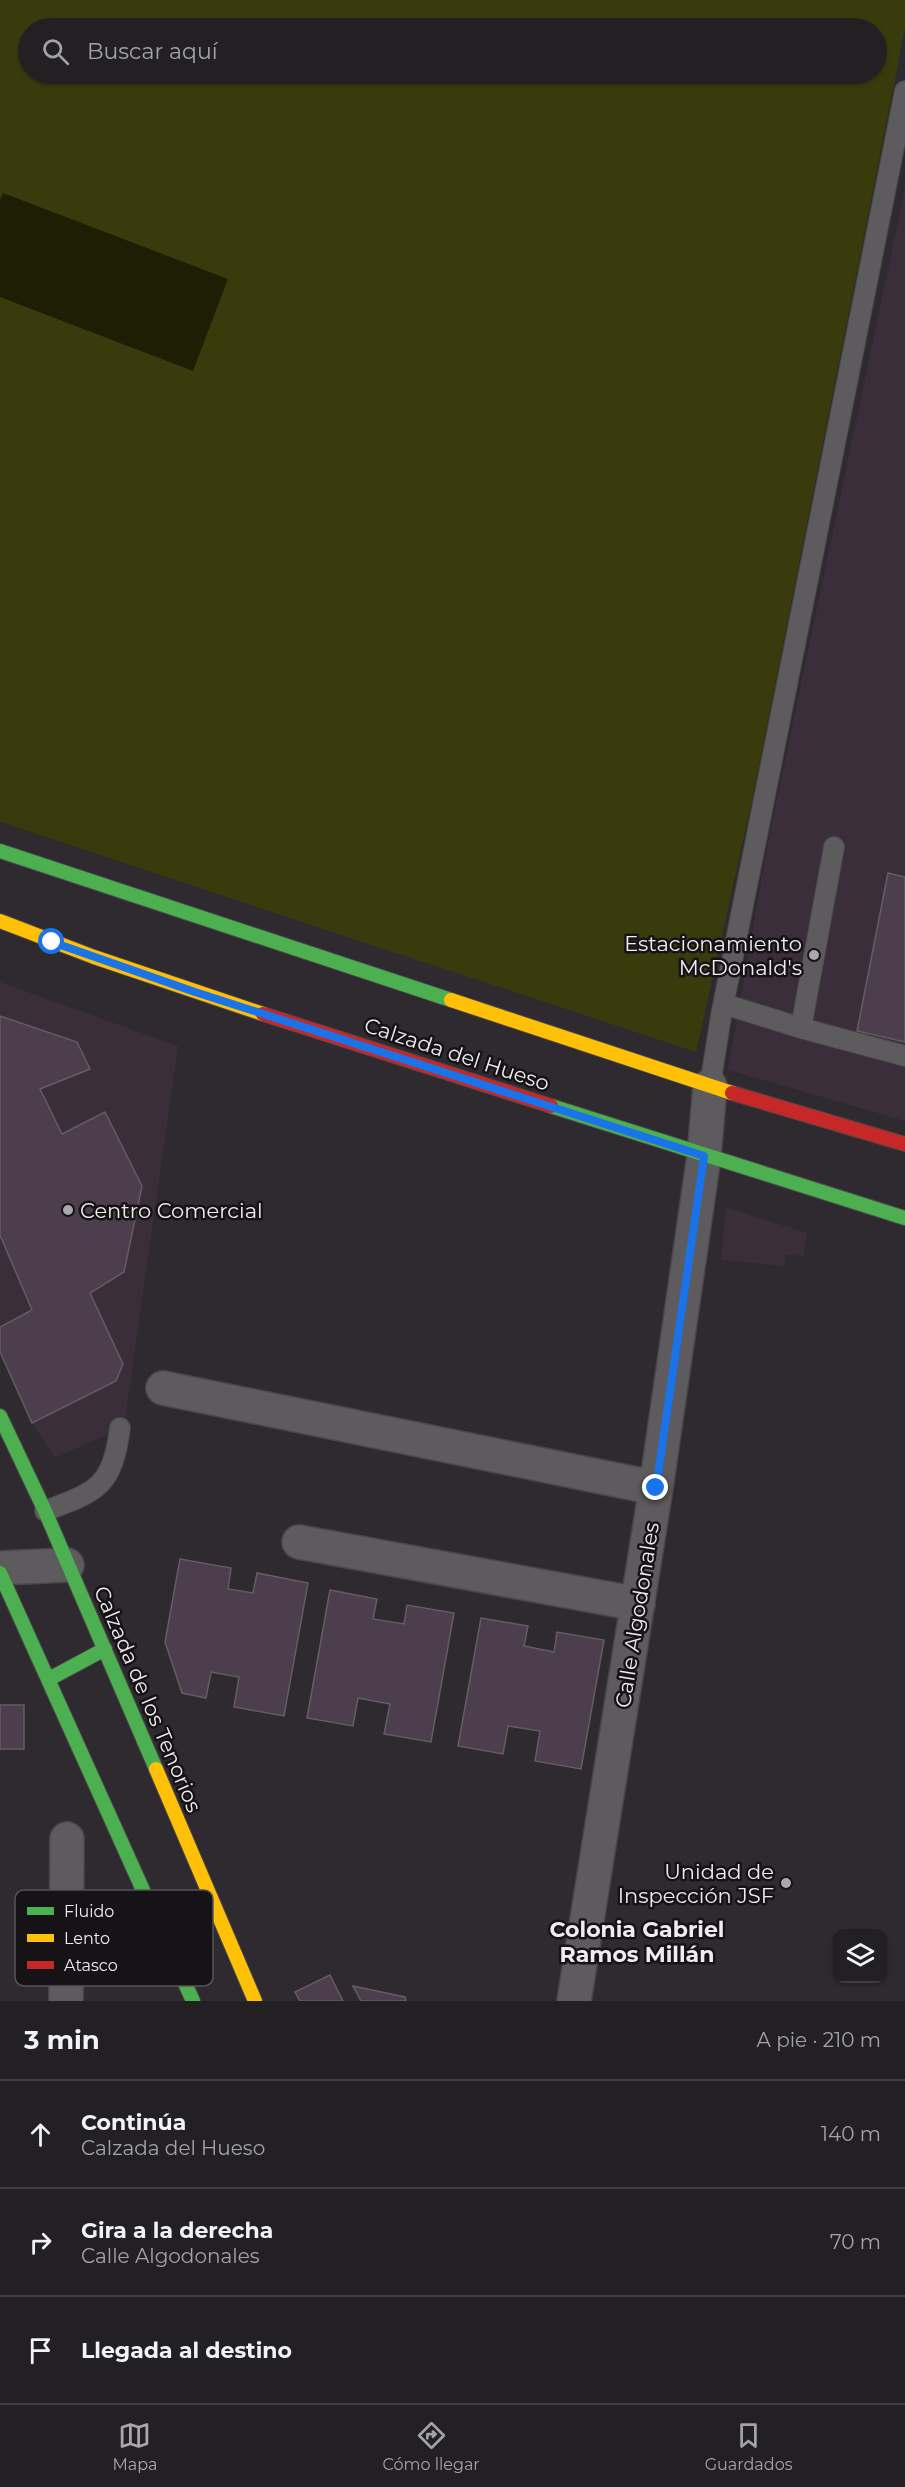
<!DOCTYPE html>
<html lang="es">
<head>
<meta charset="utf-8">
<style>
  body { margin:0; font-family:Montserrat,sans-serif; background:#2f2d30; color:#f1f3f6 }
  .controls { position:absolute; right:18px; bottom:18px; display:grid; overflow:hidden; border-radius:12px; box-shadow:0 2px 4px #0004 }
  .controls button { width:54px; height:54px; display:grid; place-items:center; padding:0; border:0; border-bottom:2px solid #403e41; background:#232023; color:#f1f3f6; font:30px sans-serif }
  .stop { position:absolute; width:18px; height:18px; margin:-14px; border:4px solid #1a73e8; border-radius:50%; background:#fff }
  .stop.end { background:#1a73e8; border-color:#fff; box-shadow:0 2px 6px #0008 }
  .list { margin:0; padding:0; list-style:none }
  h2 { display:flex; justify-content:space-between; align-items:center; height:78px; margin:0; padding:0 24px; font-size:26px }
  h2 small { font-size:20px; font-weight:400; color:#a3a3a6 }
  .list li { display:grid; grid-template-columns:39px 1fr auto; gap:18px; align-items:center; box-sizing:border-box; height:108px; padding:0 24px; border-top:2px solid #403e41 }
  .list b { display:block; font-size:22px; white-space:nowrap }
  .list p { margin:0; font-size:20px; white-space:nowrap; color:#a3a3a6 }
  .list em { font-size:20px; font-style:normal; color:#a3a3a6 }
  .icon { flex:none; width:33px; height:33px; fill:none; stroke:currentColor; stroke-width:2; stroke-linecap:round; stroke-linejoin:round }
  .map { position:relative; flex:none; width:905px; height:2001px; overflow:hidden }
  .search { position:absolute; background:#232023; box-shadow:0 2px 4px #0004; left:18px; right:18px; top:18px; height:66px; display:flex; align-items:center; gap:15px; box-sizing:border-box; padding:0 21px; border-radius:33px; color:#a3a3a6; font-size:22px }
  .sheet { height:402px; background:#232023 }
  nav { display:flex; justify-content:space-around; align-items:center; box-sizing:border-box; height:84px; border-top:2px solid #403e41; background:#232023; font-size:16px; color:#a3a3a6 }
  nav a { display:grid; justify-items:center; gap:3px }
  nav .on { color:#aca7ac }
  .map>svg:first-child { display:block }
</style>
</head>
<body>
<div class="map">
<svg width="905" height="2001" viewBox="0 0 905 2001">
  <rect width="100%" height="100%" fill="#2f2a2f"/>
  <!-- built -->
  <path fill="#392e39" d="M 905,188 L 905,1121 L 728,1070 L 769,837 Z
    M 0,982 L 178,1046 L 124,1427 L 55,1458 L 32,1423 L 0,1352 Z
    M 726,1207 L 807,1233 L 804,1256 L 786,1255 L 784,1266 L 721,1260 Z"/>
  <!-- green -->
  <path fill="#3a3b0d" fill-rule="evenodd" d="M 0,0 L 905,0 L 905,28 L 752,800 L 696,1052 L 0,822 ZM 28,28 L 876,28 L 876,74 L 28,74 Z"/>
  <!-- water -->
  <path fill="#1e1e04" d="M 3,193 L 228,279 L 193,371 L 0,297 L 0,200 Z"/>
  <!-- building -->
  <path fill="#4c3e4d" stroke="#625e62" stroke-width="1.5" d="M 888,873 L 905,877 L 905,1042 L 857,1031 Z
    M 0,1016 L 77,1042 L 90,1069 L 40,1089 L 62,1134 L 105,1112 L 142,1186 L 124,1272 L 90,1293 L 123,1364 L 116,1381 L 32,1423 L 0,1352 L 0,1327 L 32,1310 L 0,1235 Z
    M 180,1559 L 231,1568 L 228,1589 L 253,1593 L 257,1573 L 308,1583 L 284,1716 L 234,1707 L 239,1677 L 211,1672 L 206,1698 L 182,1693 L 165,1642 Z
    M 330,1590 L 377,1599 L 373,1619 L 404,1624 L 407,1605 L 454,1613 L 431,1742 L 384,1734 L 390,1704 L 358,1698 L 353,1726 L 307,1718 Z
    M 481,1618 L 528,1626 L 524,1646 L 554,1652 L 557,1632 L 604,1640 L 581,1769 L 535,1761 L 540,1731 L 508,1726 L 503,1754 L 458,1746 Z
    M 0,1705 L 24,1705 L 24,1749 L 0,1749 Z
    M 330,1975 L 343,2001 L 300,2001 L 295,1992 Z
    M 353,1986 L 405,1997 L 406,2001 L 361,2001 Z"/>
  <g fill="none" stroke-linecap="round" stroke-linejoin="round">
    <defs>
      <path id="lane" d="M 834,847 L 801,1028 L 905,1056
        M 724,1004 L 801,1028
        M 710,1086 L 721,1016 L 905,91
        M 45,1511 C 98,1491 112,1487 120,1428"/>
      <path id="street" d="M 163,1388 L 656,1488
        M 299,1542 L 638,1604
        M 0,1568 L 67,1565
        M 66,2001 L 67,1839
        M 574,2001 L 656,1488 L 704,1156 L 710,1086"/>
      <path id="fast" d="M 0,851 L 451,1000
        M 551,1106 L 905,1218
        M 0,1416 L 45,1511 L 156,1769
        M 0,1573 L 193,2001
        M 49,1679 L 105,1649"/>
      <path id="slow" d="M 0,921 L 94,957 L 263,1014
        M 451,1000 L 732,1093
        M 156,1769 L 255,2001"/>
      <path id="jam" d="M 263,1014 L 551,1106
        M 732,1093 L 905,1144"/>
    </defs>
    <!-- lane casing -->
    <use href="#lane" stroke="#4a474a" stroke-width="22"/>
    <!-- street casing -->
    <use href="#street" stroke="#4a474a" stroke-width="36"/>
    <!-- fast casing -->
    <use href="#fast" stroke="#4a474a" stroke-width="16"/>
    <!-- slow casing -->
    <use href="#slow" stroke="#4a474a" stroke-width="16"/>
    <!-- jam casing -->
    <use href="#jam" stroke="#4a474a" stroke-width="16"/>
    <!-- lane -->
    <use href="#lane" stroke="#5d5b5d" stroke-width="20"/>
    <!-- street -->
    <use href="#street" stroke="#5d5b5d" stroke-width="33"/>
    <!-- fast -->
    <use href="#fast" stroke="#4caf50" stroke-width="14"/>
    <!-- slow -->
    <use href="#slow" stroke="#ffc107" stroke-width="14"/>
    <!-- jam -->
    <use href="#jam" stroke="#c62828" stroke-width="14"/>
  </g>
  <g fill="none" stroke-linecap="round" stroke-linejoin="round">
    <!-- route -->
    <path stroke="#1a73e8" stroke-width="8" d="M 52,942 L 195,992 L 704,1156 L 656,1488"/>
  </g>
  <!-- markers -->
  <g fill="#aca7ac" stroke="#161316" stroke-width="2">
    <circle cx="814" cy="955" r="6"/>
    <circle cx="68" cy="1210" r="6"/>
    <circle cx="786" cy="1883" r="6"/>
  </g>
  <g text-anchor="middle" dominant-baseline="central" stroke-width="5" stroke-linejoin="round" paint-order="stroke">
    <!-- poi labels -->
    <g font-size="21" fill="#efebef" stroke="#161316" text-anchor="end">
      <text x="802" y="943">Estacionamiento<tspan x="802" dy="24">McDonald's</tspan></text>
      <text x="80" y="1210" text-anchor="start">Centro Comercial</text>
      <text x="774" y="1871">Unidad de<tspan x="774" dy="24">Inspección JSF</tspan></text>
    </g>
    <!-- street labels -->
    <g font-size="21" fill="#efebef" stroke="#161316">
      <text transform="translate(457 1054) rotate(18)">Calzada del Hueso</text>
      <text transform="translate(637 1615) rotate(-81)">Calle Algodonales</text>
      <text transform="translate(148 1699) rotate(67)">Calzada de los Tenorios</text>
    </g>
    <!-- neighbourhood labels -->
    <g font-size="22" font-weight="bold" fill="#efebef" stroke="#161316">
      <text x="637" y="1929">Colonia Gabriel<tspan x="637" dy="25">Ramos Millán</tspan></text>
    </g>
  </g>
  <!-- legend -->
  <rect x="15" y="1890" width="198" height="96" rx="9" fill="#161316" stroke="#575457" stroke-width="1.5"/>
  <rect x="27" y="1907" width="27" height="8" fill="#4caf50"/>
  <rect x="27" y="1934" width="27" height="8" fill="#ffc107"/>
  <rect x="27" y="1961" width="27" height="8" fill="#c62828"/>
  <g font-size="16" fill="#efebef">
    <text x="64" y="1917">Fluido</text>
    <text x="64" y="1944">Lento</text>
    <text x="64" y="1971">Atasco</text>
  </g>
</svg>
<div class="controls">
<button><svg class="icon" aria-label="layers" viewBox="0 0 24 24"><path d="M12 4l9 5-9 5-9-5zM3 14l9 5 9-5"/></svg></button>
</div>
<div class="stop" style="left:52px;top:942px"></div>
<div class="stop end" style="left:656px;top:1488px"></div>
<div class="search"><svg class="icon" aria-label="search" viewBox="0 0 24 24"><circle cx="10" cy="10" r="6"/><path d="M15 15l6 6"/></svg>Buscar aquí</div>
</div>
<section class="sheet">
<h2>3 min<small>A pie · 210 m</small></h2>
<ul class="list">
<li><svg class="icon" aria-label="ahead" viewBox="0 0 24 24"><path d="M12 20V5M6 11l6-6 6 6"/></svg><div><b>Continúa</b><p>Calzada del Hueso</p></div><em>140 m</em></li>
<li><svg class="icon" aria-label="right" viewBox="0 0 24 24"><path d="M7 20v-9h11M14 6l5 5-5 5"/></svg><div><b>Gira a la derecha</b><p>Calle Algodonales</p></div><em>70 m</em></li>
<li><svg class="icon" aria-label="arrive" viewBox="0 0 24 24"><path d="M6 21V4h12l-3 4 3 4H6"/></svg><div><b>Llegada al destino</b></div></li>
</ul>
</section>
<nav>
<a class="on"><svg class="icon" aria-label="map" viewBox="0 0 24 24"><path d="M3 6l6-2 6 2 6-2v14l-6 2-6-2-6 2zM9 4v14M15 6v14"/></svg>Mapa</a>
<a><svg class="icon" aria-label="directions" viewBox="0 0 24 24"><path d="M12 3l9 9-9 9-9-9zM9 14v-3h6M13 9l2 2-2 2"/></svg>Cómo llegar</a>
<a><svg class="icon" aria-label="saved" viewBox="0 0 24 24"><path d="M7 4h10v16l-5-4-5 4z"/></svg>Guardados</a>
</nav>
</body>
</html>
